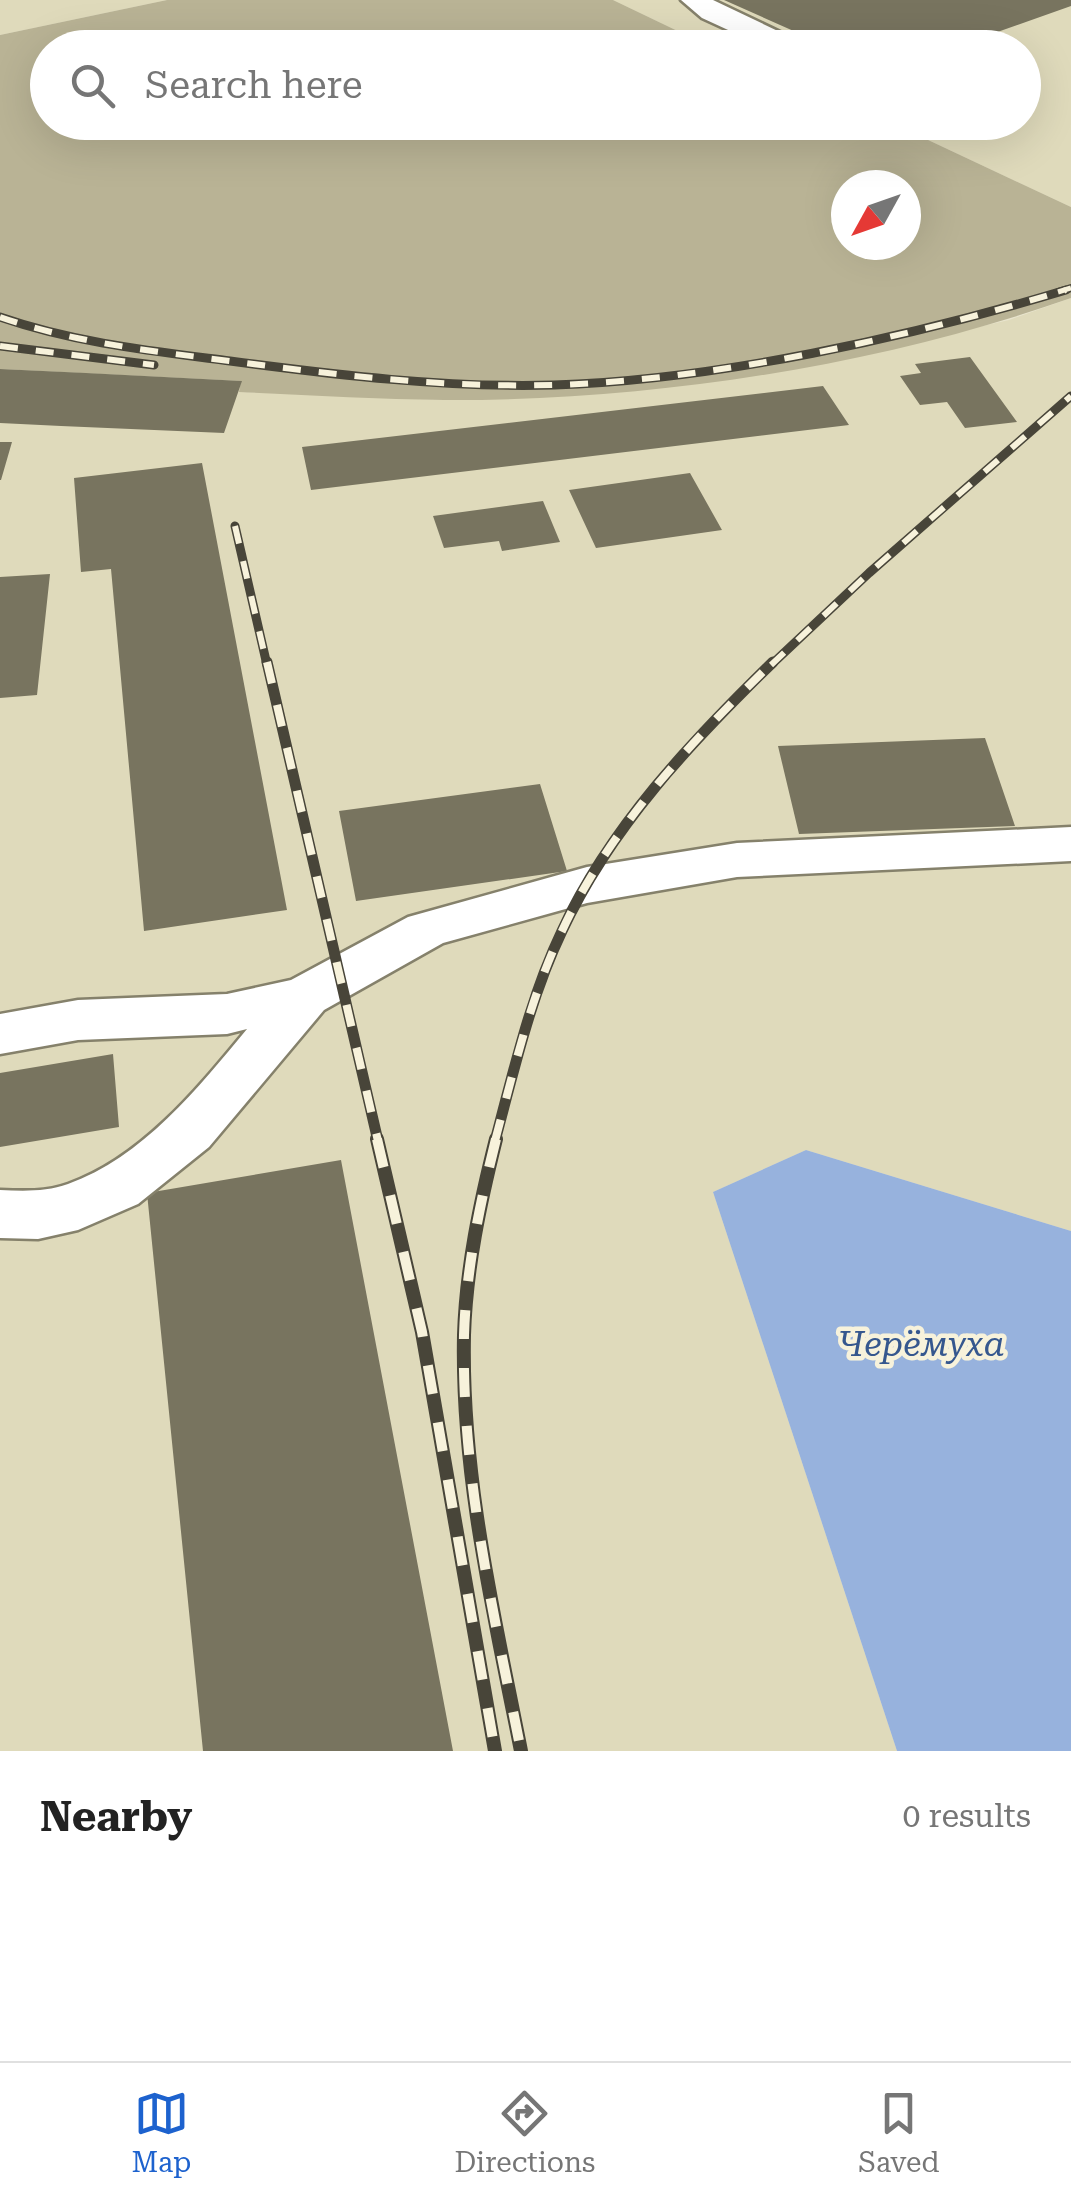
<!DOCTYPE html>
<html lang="en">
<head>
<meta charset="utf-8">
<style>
  body { margin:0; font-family:"Roboto Serif",serif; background:#f2f2f2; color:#222 }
  .compass { position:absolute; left:831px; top:170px; width:90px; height:90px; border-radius:50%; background:#fff; box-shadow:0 10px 40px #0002; rotate:230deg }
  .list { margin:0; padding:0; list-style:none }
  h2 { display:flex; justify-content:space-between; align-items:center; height:130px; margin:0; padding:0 40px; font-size:42px }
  h2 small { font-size:32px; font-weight:400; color:#767676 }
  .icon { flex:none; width:55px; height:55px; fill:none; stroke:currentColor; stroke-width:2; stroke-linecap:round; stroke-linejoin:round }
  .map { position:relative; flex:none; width:1071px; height:1751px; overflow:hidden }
  .search { position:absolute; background:#fff; box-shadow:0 10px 40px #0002; left:30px; right:30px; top:30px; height:110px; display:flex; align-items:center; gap:25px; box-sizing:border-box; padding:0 35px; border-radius:55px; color:#767676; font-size:38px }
  .sheet { height:310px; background:#fff }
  nav { display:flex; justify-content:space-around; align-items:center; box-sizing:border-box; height:140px; border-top:2px solid #e0e0e0; background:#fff; font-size:28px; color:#767676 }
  nav a { display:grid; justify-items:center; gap:5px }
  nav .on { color:#1d62ce }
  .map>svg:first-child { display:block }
</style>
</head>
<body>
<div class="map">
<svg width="1071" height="1751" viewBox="0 0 1071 1751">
  <rect width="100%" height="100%" fill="#e9e5ce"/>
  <!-- built -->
  <path fill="#dfdabb" d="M 0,0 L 167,0 L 0,35 Z
    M 613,0 L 1071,0 L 1071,207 L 892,123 L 1024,122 L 1024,48 L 711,47 Z
    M 1071,298 L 1071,1231 L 806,1150 L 713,1192 L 897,1751 L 0,1751 L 0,369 L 242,381 L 240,392 L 444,400 L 563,396 L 801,367 L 1009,320 Z"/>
  <!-- green -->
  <path fill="#b9b395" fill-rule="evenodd" d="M 167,0 L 613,0 L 711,47 L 48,48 L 48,122 L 892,123 L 1071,207 L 1071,298 C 876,367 650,401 444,400 C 375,399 307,395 239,392 L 241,381 L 0,369 L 0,35 ZM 846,185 L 906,185 L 906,245 L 846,245 Z"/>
  <!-- water -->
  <path fill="#97b2dd" d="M 806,1150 L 1071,1231 L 1071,1751 L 897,1751 L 713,1192 Z"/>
  <!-- building -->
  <path fill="#78745f" d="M 724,0 L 1071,0 L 1071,6 L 952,48 L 832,48 Z
    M 970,357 L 1017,422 L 965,428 L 947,402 L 920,405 L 900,376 L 921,373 L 915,364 Z
    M 0,369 L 86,373 L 242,381 L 224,433 L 61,426 L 0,423 Z
    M 823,386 L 849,425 L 311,490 L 302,447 Z
    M 0,442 L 12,442 L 1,480 L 0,480 Z
    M 202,463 L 287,910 L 144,931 L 111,569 L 81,572 L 74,478 Z
    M 690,473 L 722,530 L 596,548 L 569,490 Z
    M 543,501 L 560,542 L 502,551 L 499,541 L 444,548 L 433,516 Z
    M 50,574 L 37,695 L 0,698 L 0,577 Z
    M 985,738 L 1015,826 L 799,834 L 778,746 Z
    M 540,784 L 567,871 L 356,901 L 339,811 Z
    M 113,1054 L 119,1127 L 0,1147 L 0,1073 Z
    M 341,1160 L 453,1751 L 203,1751 L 147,1193 Z"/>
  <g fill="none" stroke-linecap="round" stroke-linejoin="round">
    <defs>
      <path id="minor" d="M 681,0 L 713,0 L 801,42 L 805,48 L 767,48 L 702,18 Z
        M 1071,827 L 1071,861 L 737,877 L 587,903 L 443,943 L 324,1010 L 209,1147 L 138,1204 L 78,1230 L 38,1239 L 0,1238 L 0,1190 C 23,1191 46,1192 68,1184 C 142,1158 199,1087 247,1029 L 227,1034 L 78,1040 L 0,1054 L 0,1014 L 78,1000 L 227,994 L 291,980 L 408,917 L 587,867 L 737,843 Z"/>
    </defs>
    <!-- minor casing -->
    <use href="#minor" stroke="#85816b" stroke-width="5"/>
    <!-- minor -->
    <use href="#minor" fill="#fff" fill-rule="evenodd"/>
    <defs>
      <path id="rail-far3" d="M 1058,292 L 1071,288"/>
      <path id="rail-far2" d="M 0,317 C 75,343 152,351 230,361 C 337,375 445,388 554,385 C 717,380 910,337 1066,290
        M 0,346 L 154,365
        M 235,526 L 267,665
        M 771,665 L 869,573 L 1071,396"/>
      <path id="rail-far1" d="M 267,662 L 378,1141
        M 495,1141 C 514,1070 530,998 562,931 C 610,827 692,741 773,662"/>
      <path id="rail" d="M 377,1139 L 422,1332 L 495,1751
        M 496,1139 C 480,1203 466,1269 464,1335 C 461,1476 494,1614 521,1751"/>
    </defs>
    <!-- rail-far3 casing -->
    <use href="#rail-far3" stroke="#484539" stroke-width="8"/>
    <!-- rail-far2 casing -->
    <use href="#rail-far2" stroke="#484539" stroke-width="9"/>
    <!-- rail-far1 casing -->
    <use href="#rail-far1" stroke="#484539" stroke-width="11"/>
    <!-- rail casing -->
    <use href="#rail" stroke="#484539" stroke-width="14"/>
    <!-- rail-far3 -->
    <use href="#rail-far3" stroke="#f7f2db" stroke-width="5" stroke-dasharray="14" stroke-linecap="butt"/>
    <!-- rail-far2 -->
    <use href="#rail-far2" stroke="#f7f2db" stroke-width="6" stroke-dasharray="18" stroke-linecap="butt"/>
    <!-- rail-far1 -->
    <use href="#rail-far1" stroke="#f7f2db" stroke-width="8" stroke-dasharray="22" stroke-linecap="butt"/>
    <!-- rail -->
    <use href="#rail" stroke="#f7f2db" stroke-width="10" stroke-dasharray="29" stroke-linecap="butt"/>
  </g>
  <g text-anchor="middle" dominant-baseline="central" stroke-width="9" stroke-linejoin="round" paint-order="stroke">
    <!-- near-water labels -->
    <g font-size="35" font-style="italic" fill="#35578e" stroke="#f7f2db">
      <text x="921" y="1344">Черёмуха</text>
    </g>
  </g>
</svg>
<svg class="compass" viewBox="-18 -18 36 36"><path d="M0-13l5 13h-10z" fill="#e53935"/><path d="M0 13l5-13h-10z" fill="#767676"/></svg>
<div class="search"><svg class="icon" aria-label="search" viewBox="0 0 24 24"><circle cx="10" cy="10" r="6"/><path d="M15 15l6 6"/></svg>Search here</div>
</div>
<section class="sheet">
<h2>Nearby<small>0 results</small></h2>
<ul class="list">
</ul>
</section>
<nav>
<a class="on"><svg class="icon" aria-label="map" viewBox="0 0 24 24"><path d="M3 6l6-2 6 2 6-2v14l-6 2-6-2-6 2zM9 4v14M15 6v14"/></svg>Map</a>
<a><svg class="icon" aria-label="directions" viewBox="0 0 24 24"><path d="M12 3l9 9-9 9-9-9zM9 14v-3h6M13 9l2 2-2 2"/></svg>Directions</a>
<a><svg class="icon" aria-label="saved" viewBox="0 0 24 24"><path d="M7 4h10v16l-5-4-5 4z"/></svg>Saved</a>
</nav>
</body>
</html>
